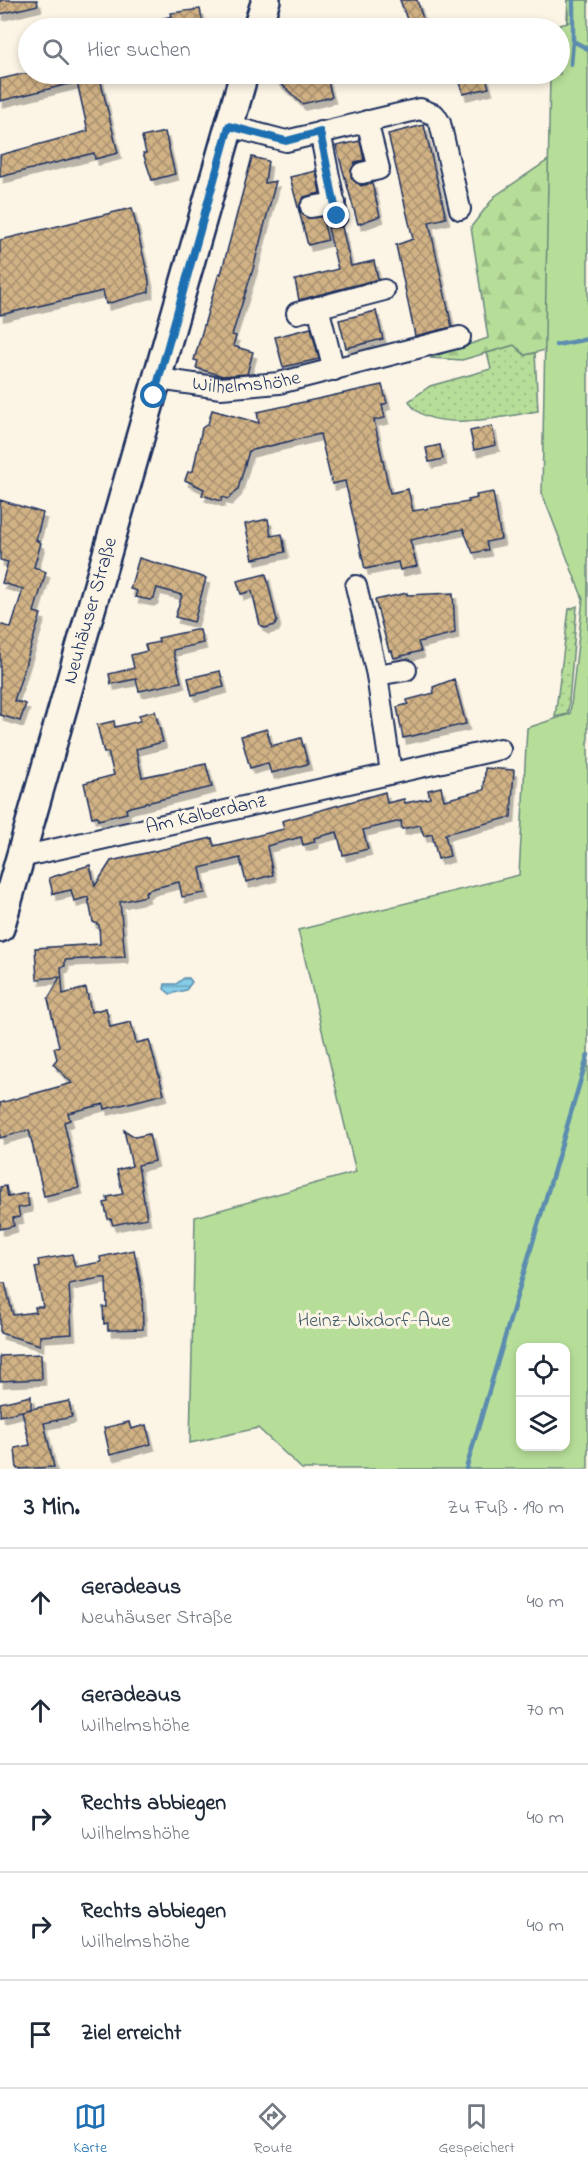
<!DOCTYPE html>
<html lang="de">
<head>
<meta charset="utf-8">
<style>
  body { margin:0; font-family:"Indie Flower",sans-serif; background:#f2f2f3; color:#1f2937 }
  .controls { position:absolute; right:18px; bottom:18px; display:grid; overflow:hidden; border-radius:12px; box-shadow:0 3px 9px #0003 }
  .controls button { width:54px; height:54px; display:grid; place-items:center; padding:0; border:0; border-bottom:2px solid #e0e1e3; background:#fff; color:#1f2937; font:30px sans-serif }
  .stop { position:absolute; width:18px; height:18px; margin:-14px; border:4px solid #1f6fb2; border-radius:50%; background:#fff }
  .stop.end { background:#1f6fb2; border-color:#fff; box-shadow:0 2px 6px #0008 }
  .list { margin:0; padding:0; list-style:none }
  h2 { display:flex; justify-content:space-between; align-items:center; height:78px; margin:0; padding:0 24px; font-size:26px }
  h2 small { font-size:20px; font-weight:400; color:#747a83 }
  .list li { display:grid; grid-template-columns:39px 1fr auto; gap:18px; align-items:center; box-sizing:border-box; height:108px; padding:0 24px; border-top:2px solid #e0e1e3 }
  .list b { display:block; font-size:22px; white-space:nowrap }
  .list p { margin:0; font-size:20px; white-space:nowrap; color:#747a83 }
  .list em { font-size:20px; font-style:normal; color:#747a83 }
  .icon { flex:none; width:33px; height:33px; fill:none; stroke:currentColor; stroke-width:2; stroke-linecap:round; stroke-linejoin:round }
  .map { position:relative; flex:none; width:588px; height:1469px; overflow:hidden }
  .search { position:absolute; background:#fff; box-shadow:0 3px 9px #0003; left:18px; right:18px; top:18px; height:66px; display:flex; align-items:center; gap:15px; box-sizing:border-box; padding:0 21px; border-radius:33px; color:#747a83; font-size:22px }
  .sheet { height:618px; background:#fff }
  nav { display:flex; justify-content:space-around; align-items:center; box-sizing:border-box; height:84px; border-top:2px solid #e0e1e3; background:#fff; font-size:16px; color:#747a83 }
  nav a { display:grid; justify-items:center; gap:3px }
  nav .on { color:#1f6fb2 }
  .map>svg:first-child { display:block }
</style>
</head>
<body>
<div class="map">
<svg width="588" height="1469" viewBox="0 0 588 1469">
  <defs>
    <pattern id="grass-dots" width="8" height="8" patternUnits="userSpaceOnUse" patternTransform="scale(1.5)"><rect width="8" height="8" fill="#b7de99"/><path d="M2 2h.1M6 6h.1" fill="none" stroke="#9dbf86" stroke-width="1.8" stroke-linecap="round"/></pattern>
    <pattern id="forest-firs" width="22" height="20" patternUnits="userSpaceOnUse" patternTransform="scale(1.5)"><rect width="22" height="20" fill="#b7de99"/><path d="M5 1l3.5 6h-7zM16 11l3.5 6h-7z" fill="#9dbf86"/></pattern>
    <pattern id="water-rules" width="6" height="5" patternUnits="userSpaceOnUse" patternTransform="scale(1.5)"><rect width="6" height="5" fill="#85cce6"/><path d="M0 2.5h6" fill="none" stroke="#6ca6be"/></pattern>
    <pattern id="building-cross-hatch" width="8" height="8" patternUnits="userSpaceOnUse" patternTransform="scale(1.5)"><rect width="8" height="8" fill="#d1b285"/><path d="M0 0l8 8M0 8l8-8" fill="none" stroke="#a99170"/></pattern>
    <filter id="shadow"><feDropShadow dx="3.5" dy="6" stdDeviation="0" flood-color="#0004"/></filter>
  </defs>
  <rect width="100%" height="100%" fill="#fcf5e5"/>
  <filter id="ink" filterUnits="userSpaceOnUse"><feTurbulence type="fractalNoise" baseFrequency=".0167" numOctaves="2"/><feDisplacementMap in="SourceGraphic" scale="12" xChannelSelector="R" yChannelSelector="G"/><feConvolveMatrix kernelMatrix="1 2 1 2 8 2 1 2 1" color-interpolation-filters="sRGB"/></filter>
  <g filter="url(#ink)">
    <!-- grass -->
    <path fill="url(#grass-dots)" stroke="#69867c" stroke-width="1.5" d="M 514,345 L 525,355 L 535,353 L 538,411 C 508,416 425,436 409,401 L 430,386 L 491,369 L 487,353 Z
      M 577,606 L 568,714 L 555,717 L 569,609 Z"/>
    <!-- forest -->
    <path fill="url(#forest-firs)" stroke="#69867c" stroke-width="1.5" d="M 568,0 L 588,0 L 554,348 L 525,355 L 514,345 L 462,360 L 430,358 L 488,338 L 471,227 L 495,196 L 560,152 Z"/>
    <!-- park -->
    <path fill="#b7de99" stroke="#69867c" stroke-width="1.5" fill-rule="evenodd" d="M 568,0 L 588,0 L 588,1469 L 302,1469 L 258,1428 L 190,1443 L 195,1217 L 356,1172 L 298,930 L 519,875 L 527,728 L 570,714 L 583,599 L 542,493 L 550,74 L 560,74 L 560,28 L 551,27 L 568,23 ZM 520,1348 L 566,1348 L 566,1446 L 520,1446 Z"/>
    <!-- water -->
    <path fill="url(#water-rules)" stroke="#5b8db0" stroke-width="1.5" d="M 184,978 L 189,978 L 192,982 L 186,990 L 170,994 L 164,989 L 165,984 L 176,984 Z"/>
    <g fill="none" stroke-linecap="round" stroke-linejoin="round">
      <!-- stream -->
      <path stroke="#5b8db0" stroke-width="4.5" d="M 573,0 L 573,41 L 588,49
        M 571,64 L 573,41
        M 556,345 L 588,339
        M 466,1469 L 588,1055"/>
    </g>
    <!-- building -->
    <path fill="url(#building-cross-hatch)" stroke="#1b2f5e" stroke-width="1.5" filter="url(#shadow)" d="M 0,0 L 37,0 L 38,5 L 0,14 Z
      M 400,0 L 417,0 L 426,28 L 410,28 Z
      M 200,9 L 204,28 L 141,28 L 140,24 L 172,16 L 171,13 Z
      M 22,74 L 99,74 L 118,153 L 95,159 L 94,153 L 0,177 L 0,155 L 88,131 L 77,82 L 0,101 L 0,79 Z
      M 271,74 L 326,74 L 332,97 L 302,104 Z
      M 458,74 L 485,74 L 489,88 L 463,94 Z
      M 424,125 L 446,218 L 429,222 L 452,327 L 415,336 L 396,245 L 413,239 L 388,134 Z
      M 165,132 L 175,174 L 152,180 L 143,153 L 146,153 L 142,137 Z
      M 360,141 L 364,160 L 355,162 L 351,176 L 361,186 L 372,183 L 380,216 L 358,224 L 336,146 Z
      M 252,157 L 268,161 L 265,183 L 276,181 L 253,269 L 232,335 L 236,336 L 233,346 L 253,352 L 247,374 L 223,376 L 196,368 L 198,361 L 194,360 L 219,273 L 221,274 Z
      M 316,171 L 320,193 L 304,197 L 299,210 L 307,218 L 322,217 L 328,240 L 308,245 L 290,177 Z
      M 132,208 L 149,280 L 149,292 L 106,304 L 103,291 L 0,315 L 0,240 Z
      M 342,227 L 351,266 L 374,261 L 378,279 L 299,300 L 295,280 L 338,269 L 328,228 Z
      M 376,311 L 383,339 L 346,348 L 339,320 Z
      M 311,328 L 319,359 L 283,367 L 275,337 Z
      M 382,385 L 387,403 L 382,405 L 385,418 L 374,420 L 390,493 L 408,489 L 413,511 L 469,502 L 468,500 L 477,498 L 476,495 L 493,492 L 501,539 L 486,542 L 488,550 L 473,553 L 463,529 L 410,540 L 417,566 L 400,570 L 398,562 L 365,569 L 345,481 L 332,484 L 320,434 L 249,451 L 238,489 L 228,499 L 222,497 L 221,501 L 202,495 L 204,489 L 185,480 L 188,472 L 193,471 L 202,428 L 208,424 L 212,410 L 259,423 L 257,412 Z
      M 492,426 L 496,445 L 474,450 L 470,431 Z
      M 440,445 L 443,459 L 429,462 L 426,448 Z
      M 0,500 L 43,513 L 36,540 L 41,543 L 34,567 L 46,572 L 34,612 L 41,614 L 14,701 L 26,704 L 20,721 L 0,715 L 0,624 L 11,628 L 23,589 L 2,583 L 8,562 L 0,560 Z
      M 268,519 L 271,536 L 282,534 L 285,552 L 253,559 L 245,524 Z
      M 139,558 L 206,578 L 194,622 L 175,617 L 182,595 L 157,588 L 154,598 L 150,600 L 135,597 L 137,591 L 130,589 Z
      M 266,574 L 277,621 L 275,625 L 265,628 L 260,625 L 252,591 L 241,594 L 237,581 Z
      M 407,593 L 407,595 L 453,593 L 455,633 L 418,642 L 421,651 L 394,658 L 392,651 L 389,651 L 375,600 Z
      M 195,630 L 200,630 L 203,643 L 173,650 L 181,682 L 139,691 L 136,679 L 111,684 L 109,674 L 134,668 L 131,655 L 147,651 L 145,645 L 159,642 L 158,638 Z
      M 220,671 L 224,687 L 192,695 L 188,678 Z
      M 454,679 L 466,724 L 403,738 L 397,707 L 408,704 L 407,700 L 434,693 L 433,687 Z
      M 155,711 L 163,742 L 136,749 L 142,777 L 206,764 L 212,787 L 130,807 L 126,809 L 127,813 L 98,820 L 97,816 L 92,817 L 84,783 L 114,775 L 108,752 L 104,753 L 97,725 L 114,721 L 115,727 L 140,721 L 139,715 Z
      M 267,729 L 271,746 L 301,738 L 308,764 L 271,773 L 268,763 L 250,768 L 241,736 Z
      M 485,768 L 514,770 L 511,817 L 445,834 L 450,856 L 438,859 L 432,834 L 424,836 L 420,825 L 402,829 L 401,821 L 363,830 L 368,849 L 343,855 L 337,832 L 314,838 L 315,842 L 303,845 L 301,837 L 267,846 L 273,875 L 246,882 L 240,858 L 200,868 L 205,893 L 182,897 L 179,882 L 151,889 L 145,892 L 146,896 L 120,902 L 125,957 L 65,960 L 65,966 L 61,967 L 63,994 L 86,988 L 91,1012 L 106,1008 L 110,1027 L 131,1022 L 136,1043 L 149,1040 L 164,1094 L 105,1109 L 104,1104 L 68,1113 L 70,1120 L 64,1122 L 79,1188 L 44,1196 L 29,1130 L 0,1138 L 0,1103 L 72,1083 L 53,1064 L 57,1059 L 54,1048 L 59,1046 L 48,999 L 60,977 L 37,979 L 35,948 L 100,944 L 99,925 L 93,922 L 88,897 L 74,901 L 71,890 L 53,894 L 49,878 L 90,865 L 95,886 L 111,861 L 212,838 L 214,846 L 284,829 L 282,821 L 385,792 L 387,803 L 404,799 L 405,803 L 430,798 L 428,790 L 441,787 L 444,800 L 484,790 Z
      M 124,1130 L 135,1137 L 149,1134 L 155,1161 L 138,1165 L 147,1218 L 113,1225 L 111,1219 L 108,1219 L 104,1203 L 108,1202 L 107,1197 L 123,1194 L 117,1170 L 132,1166 Z
      M 6,1186 L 8,1197 L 27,1193 L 29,1206 L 18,1208 L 20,1217 L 13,1218 L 14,1226 L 0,1229 L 0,1187 Z
      M 134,1250 L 142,1290 L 143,1329 L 108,1330 L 108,1323 L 104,1324 L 103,1307 L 107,1307 L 106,1278 L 100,1278 L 69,1284 L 72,1334 L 40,1336 L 40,1345 L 0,1333 L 0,1283 L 5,1283 L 13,1315 L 36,1312 L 35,1307 L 43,1307 L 35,1267 L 39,1266 L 38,1260 L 72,1254 L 75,1267 L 101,1262 L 100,1257 Z
      M 41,1354 L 42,1379 L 0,1381 L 0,1356 Z
      M 31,1396 L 31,1409 L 0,1416 L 0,1403 Z
      M 69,1401 L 72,1417 L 44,1423 L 54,1467 L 17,1469 L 15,1448 L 30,1445 L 22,1411 Z
      M 129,1422 L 131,1429 L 146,1425 L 151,1444 L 110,1455 L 104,1428 Z"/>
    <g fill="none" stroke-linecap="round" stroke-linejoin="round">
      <defs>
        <g id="street">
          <path d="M 229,126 L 286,141 L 420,109 L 435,115 L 440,123 L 460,209"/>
          <path d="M 320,132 L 337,216"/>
          <path d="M 362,173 L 379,169 L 367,121"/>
          <path d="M 311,207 L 335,203"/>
          <path d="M 318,307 L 334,370"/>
          <path d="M 297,313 L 384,290"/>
          <path id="s1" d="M 159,379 L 221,388 L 279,383 L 460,337"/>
          <path d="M 356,586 L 377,675 L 391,773"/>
          <path d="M 377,675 L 406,670"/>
          <path d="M 21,857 L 500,749"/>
        </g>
        <g id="secondary">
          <path d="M 257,28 L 266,0"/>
          <path id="s2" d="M 0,928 L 244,74"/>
        </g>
      </defs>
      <!-- street casing -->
      <use href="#street" stroke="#1b2f5e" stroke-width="24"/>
      <!-- secondary casing -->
      <use href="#secondary" stroke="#1b2f5e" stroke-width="32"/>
      <!-- street -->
      <use href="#street" stroke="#fcf5e5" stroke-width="20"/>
      <!-- secondary -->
      <use href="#secondary" stroke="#fcf5e5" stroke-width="27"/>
    </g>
  </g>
  <g fill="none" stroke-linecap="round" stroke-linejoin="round" filter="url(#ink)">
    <!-- route -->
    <path stroke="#1f6fb2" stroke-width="8" d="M 154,396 L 229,126 L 286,141 L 320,132 L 337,216"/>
  </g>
  <g text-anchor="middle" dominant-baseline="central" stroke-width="6" stroke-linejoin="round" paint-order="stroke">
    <!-- street labels -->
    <g font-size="20" fill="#1b2f5e" stroke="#fcf5e5">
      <text stroke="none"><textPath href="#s1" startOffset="88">Wilhelmshöhe</textPath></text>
      <text stroke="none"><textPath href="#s2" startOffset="330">Neuhäuser Straße</textPath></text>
      <text transform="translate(206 815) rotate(-13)">Am Kalberdanz</text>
    </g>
    <!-- park labels -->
    <g font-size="20" fill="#425b6d" stroke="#fcf5e5">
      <text x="374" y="1321">Heinz-Nixdorf-Aue</text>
    </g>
  </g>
</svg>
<div class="controls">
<button><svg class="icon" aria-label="locate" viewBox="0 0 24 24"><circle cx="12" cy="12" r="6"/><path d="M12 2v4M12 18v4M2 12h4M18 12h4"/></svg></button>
<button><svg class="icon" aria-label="layers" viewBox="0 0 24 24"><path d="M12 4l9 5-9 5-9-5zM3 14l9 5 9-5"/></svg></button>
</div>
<div class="stop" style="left:154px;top:396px"></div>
<div class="stop end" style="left:337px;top:216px"></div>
<div class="search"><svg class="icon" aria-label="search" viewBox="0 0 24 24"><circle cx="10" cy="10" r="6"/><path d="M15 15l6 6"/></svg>Hier suchen</div>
</div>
<section class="sheet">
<h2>3 Min.<small>Zu Fuß · 190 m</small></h2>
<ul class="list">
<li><svg class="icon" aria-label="ahead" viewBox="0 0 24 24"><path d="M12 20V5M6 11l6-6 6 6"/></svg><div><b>Geradeaus</b><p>Neuhäuser Straße</p></div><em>40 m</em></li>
<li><svg class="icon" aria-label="ahead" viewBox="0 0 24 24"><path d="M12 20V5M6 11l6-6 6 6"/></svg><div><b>Geradeaus</b><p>Wilhelmshöhe</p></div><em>70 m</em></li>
<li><svg class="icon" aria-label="right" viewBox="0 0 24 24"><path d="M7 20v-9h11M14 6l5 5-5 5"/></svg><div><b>Rechts abbiegen</b><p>Wilhelmshöhe</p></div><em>40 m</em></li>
<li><svg class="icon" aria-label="right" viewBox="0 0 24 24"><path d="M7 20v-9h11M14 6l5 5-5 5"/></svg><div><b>Rechts abbiegen</b><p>Wilhelmshöhe</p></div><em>40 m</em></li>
<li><svg class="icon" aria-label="arrive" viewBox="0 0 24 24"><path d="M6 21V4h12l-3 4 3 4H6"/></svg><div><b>Ziel erreicht</b></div></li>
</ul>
</section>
<nav>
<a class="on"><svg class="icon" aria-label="map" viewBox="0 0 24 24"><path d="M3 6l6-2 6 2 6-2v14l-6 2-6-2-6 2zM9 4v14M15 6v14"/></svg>Karte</a>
<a><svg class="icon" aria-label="directions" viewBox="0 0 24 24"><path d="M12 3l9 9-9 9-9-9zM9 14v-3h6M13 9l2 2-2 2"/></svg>Route</a>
<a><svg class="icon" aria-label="saved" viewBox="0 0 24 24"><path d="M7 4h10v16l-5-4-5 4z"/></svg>Gespeichert</a>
</nav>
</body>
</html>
